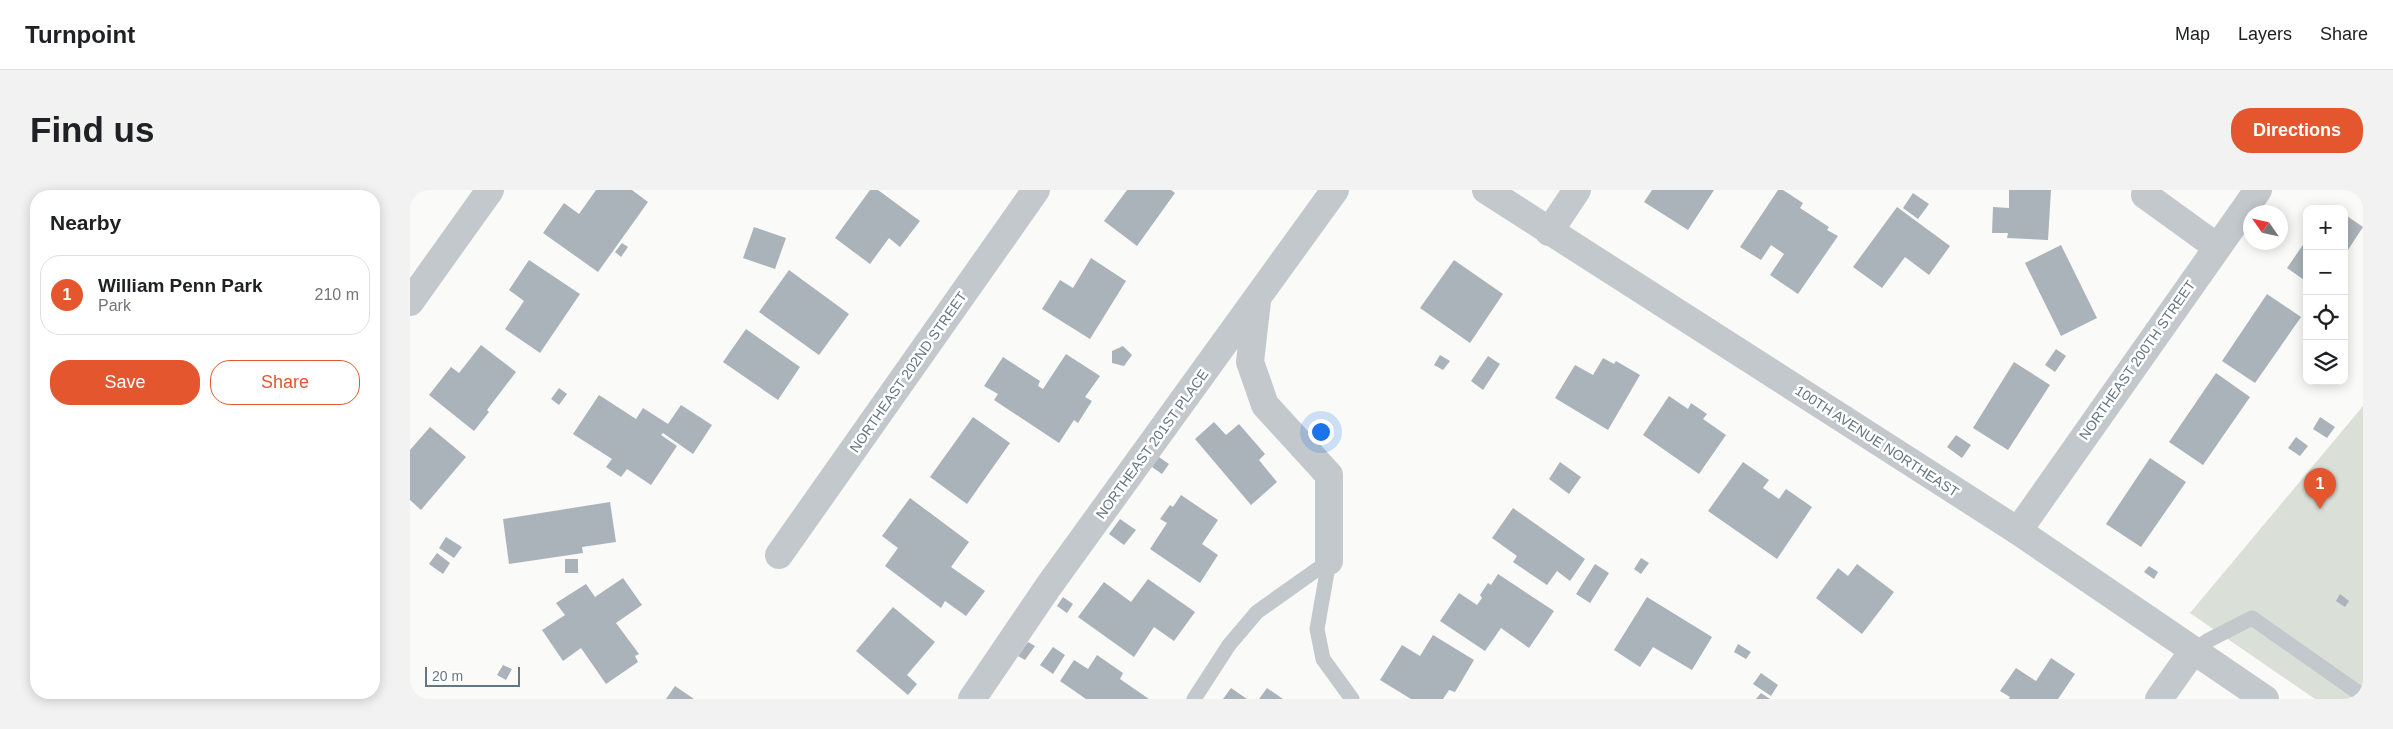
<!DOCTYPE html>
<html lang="en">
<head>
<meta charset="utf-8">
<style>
  body { margin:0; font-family:Arial,sans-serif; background:#f2f2f2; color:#202124 }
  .controls { position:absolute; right:15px; top:15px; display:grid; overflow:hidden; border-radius:10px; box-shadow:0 2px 12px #0003 }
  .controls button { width:45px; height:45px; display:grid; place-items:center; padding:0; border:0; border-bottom:1px solid #e0e0e0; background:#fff; color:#202124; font:25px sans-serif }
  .compass { position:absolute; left:1833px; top:15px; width:45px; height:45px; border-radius:50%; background:#fff; box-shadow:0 2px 12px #0003; rotate:304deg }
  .scale { position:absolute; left:15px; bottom:12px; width:95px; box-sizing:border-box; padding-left:5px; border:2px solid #657683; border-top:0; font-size:14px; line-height:18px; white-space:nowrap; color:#657683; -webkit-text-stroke:4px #fff; paint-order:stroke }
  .you { position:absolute; left:910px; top:241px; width:18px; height:18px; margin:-12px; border:4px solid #fff; border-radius:50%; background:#1a73e8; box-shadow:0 0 0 8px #1a73e833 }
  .badge { display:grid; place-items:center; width:32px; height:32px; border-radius:50%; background:#e4572e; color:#fff; font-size:16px; font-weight:700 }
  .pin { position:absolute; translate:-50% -41px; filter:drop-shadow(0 1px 2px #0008) }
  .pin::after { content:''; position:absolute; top:26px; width:18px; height:15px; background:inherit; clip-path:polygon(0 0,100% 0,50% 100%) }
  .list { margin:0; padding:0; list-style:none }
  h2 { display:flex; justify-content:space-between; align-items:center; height:65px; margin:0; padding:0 20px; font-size:21px }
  h2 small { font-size:16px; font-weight:400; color:#757577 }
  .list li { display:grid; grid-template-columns:32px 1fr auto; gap:15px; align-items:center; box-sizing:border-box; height:80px; margin:0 10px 10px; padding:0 10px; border:1px solid #e0e0e0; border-radius:20px }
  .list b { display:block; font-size:19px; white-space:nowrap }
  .list p { margin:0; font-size:16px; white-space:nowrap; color:#757577 }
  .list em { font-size:16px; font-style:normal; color:#757577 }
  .actions { display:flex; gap:10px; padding:15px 20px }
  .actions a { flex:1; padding:11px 0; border:1px solid #e4572e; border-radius:20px; text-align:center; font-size:18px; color:#e4572e }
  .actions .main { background:#e4572e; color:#fff }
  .icon { flex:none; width:28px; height:28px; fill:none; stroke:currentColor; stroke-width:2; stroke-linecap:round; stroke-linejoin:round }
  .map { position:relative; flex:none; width:1953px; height:509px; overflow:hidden; border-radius:20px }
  header { display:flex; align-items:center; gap:30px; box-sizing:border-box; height:70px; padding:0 25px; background:#fff; border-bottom:1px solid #e0e0e0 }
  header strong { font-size:24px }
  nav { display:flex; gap:28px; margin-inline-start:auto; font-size:18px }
  .intro { display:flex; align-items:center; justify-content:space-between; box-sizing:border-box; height:120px; padding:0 30px }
  h1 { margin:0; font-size:35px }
  .button { padding:12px 22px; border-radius:20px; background:#e4572e; color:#fff; font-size:18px; font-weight:700 }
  main { display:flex; gap:30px; padding:0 30px }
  aside { flex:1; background:#fff; border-radius:20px; box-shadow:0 2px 12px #0003 }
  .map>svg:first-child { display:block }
</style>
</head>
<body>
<header>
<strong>Turnpoint</strong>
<nav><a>Map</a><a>Layers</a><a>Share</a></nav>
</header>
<div class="intro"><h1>Find us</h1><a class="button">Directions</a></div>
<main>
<aside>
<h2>Nearby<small></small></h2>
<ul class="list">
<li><span class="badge">1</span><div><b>William Penn Park</b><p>Park</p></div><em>210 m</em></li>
</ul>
<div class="actions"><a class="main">Save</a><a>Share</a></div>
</aside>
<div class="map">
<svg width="1953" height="509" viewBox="0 0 1953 509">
  <rect width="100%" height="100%" fill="#fafaf8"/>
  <!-- green -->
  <path fill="#dadfd7" d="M 1953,216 L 1953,509 L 1905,509 L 1780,423 Z"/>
  <!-- building -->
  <path fill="#aab3b9" d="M 186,0 L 222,0 L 238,12 L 188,82 L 133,43 L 154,13 L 169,24 Z
    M 460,0 L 468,0 L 510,31 L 490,57 L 479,48 L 460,74 L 425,48 Z
    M 717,0 L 761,0 L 765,3 L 727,56 L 694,31 Z
    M 1242,0 L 1304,0 L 1278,40 L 1234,12 Z
    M 1368,0 L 1373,0 L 1393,13 L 1390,18 L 1419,37 L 1417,40 L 1428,46 L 1388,104 L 1360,85 L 1374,64 L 1361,55 L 1351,70 L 1330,57 Z
    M 1599,0 L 1641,0 L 1638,50 L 1597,48 L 1598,43 L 1582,43 L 1583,17 L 1599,18 Z
    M 1503,3 L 1519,14 L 1508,29 L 1493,18 Z
    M 1487,17 L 1540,56 L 1519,85 L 1495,67 L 1472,98 L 1443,77 Z
    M 1934,24 L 1953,37 L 1934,66 Z
    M 344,37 L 376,48 L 365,79 L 333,68 Z
    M 1897,49 L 1897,92 L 1877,78 Z
    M 212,53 L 218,57 L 211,67 L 205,62 Z
    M 1651,55 L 1687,128 L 1651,146 L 1615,73 Z
    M 681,68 L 716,91 L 680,149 L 632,119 L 650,90 L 663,98 Z
    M 119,70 L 170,104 L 130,163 L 95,139 L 114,111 L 99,100 Z
    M 1044,70 L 1093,104 L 1060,153 L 1010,118 Z
    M 379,80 L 439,124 L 409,165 L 349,122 Z
    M 1857,104 L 1891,127 L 1845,193 L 1812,171 Z
    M 336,139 L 390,177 L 368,210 L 313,172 Z
    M 71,155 L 106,182 L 77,220 L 79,222 L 64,241 L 19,205 L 41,177 L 49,183 Z
    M 713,156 L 722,165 L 714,176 L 702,173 L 702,161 Z
    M 1646,159 L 1656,166 L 1645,182 L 1635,175 Z
    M 656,164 L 690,186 L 675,207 L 682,211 L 668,233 L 664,230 L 649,253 L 584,210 L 588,204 L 574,196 L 593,167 L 630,191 L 628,196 L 633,199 Z
    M 1030,165 L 1040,171 L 1033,180 L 1024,175 Z
    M 1078,166 L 1090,174 L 1073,200 L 1061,191 Z
    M 1193,168 L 1204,174 L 1206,171 L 1230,185 L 1198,240 L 1145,208 L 1165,175 L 1183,185 Z
    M 1604,172 L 1640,195 L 1598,260 L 1563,238 Z
    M 1806,183 L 1840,207 L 1793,275 L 1759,252 Z
    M 149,198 L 157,204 L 149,215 L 141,209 Z
    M 189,205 L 226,229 L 233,218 L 258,234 L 271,215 L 302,235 L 283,264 L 253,243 L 251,245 L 267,256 L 241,295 L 217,279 L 211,287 L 196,277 L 202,269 L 163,244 Z
    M 1259,206 L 1278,219 L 1281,213 L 1297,224 L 1293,229 L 1316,245 L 1289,284 L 1233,245 Z
    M 563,227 L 600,253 L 557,314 L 520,287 Z
    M 1910,227 L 1925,237 L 1917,248 L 1903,239 Z
    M 804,232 L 816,245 L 829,234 L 855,264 L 849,270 L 867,292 L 841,315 L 785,249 Z
    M 20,237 L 56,267 L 11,320 L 0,310 L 0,260 Z
    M 1546,245 L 1561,255 L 1552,268 L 1537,257 Z
    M 1886,247 L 1898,256 L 1890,266 L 1878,258 Z
    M 749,267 L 759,274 L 752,284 L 742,277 Z
    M 1740,268 L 1776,292 L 1731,357 L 1696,334 Z
    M 1150,272 L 1171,287 L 1159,304 L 1139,289 Z
    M 1333,272 L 1359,290 L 1353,298 L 1369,309 L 1376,299 L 1402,317 L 1367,369 L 1298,321 Z
    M 771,305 L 808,330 L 792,354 L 808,365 L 790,393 L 740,359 L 757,333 L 750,329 L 760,315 L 763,317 Z
    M 500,308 L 559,352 L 541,377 L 575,401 L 556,426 L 535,411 L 531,418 L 475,376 L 488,358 L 472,346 Z
    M 200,312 L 206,352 L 172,357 L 173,363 L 99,374 L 93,329 Z
    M 1103,318 L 1175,369 L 1160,391 L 1147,381 L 1137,395 L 1103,372 L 1107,366 L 1082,348 Z
    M 710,329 L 726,340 L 714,355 L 699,344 Z
    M 36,347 L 52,357 L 44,368 L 29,358 Z
    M 27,363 L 40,373 L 33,384 L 19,374 Z
    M 1231,368 L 1239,373 L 1231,384 L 1224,379 Z
    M 155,369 L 168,369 L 168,383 L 155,383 Z
    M 1185,374 L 1199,383 L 1180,413 L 1166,404 Z
    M 1447,374 L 1484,402 L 1452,444 L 1406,408 L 1428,378 L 1438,386 Z
    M 1739,376 L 1748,382 L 1744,389 L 1734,382 Z
    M 1088,384 L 1144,421 L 1119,458 L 1091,438 L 1075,461 L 1030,431 L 1049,403 L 1067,415 L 1072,408 L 1070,405 L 1078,393 L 1081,395 Z
    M 213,388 L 232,415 L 206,433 L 229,464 L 225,466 L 228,472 L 196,494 L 171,458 L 153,471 L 132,440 L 155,425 L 146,413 L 176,394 L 185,407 Z
    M 738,389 L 785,422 L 764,451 L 744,437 L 724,467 L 668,427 L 694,392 L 721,412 Z
    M 1930,404 L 1939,411 L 1935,417 L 1926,411 Z
    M 653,407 L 663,414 L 657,423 L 647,416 Z
    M 1237,407 L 1302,447 L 1282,480 L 1243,457 L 1230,477 L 1204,460 Z
    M 483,417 L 525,452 L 497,485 L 507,494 L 498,505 L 446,461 Z
    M 1023,445 L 1064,470 L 1045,502 L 1039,500 L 1033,509 L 1001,509 L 970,490 L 992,455 L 1010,466 Z
    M 618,452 L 625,456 L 615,470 L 608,466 Z
    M 1328,454 L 1341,462 L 1336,469 L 1324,462 Z
    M 643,457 L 655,465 L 643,484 L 630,475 Z
    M 687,465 L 713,483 L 710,489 L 739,509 L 676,509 L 650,491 L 664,470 L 678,479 Z
    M 1641,468 L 1665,484 L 1648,509 L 1599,509 L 1600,507 L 1590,501 L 1606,478 L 1626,491 Z
    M 93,475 L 102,479 L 96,490 L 87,485 Z
    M 1351,483 L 1368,495 L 1361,506 L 1343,494 Z
    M 265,496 L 284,509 L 256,509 Z
    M 821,498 L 837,509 L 813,509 Z
    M 857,498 L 873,509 L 849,509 Z
    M 1351,503 L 1360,509 L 1346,509 Z"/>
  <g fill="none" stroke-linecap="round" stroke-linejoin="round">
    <!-- service -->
    <path stroke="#c3c8cc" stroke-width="15" d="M 919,371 L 907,439 L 913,469 L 942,509
      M 1783,461 L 1797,451 L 1842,428 L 1953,506
      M 784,509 L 819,455 L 847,422 L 919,371"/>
    <!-- minor -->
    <path stroke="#c3c8cc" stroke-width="28" d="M 1735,5 L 1807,57
      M 1139,42 L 1167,0
      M 847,111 L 840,172 L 855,215 L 919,285 L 919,371
      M 0,112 L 80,0
      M 1608,341 L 1848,0
      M 369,365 L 626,0
      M 562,509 L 638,397 L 925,0
      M 1749,509 L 1783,461"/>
    <!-- tertiary -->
    <path stroke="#c3c8cc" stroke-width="28" d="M 1076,0 L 1608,341 L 1855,509"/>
  </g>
  <g text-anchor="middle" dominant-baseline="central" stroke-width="5" stroke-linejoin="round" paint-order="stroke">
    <!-- street labels -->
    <g font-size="14" fill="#657683" stroke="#fff">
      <text transform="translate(1727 170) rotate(-55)">NORTHEAST 200TH STREET</text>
      <text transform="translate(498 182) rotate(-55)">NORTHEAST 202ND STREET</text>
      <text transform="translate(1467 251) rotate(33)">100TH AVENUE NORTHEAST</text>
      <text transform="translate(742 254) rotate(-54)">NORTHEAST 201ST PLACE</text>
    </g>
  </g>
</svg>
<div class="controls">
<button>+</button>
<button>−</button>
<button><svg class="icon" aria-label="locate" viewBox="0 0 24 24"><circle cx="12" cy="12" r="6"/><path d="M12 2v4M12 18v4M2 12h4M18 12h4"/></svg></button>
<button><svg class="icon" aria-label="layers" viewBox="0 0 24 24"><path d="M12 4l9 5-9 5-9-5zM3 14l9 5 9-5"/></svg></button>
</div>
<svg class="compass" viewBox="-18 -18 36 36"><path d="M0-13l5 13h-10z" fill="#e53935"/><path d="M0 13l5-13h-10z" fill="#757577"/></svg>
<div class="scale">20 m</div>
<div class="you"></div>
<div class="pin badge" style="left:1910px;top:319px">1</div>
</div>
</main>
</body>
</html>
